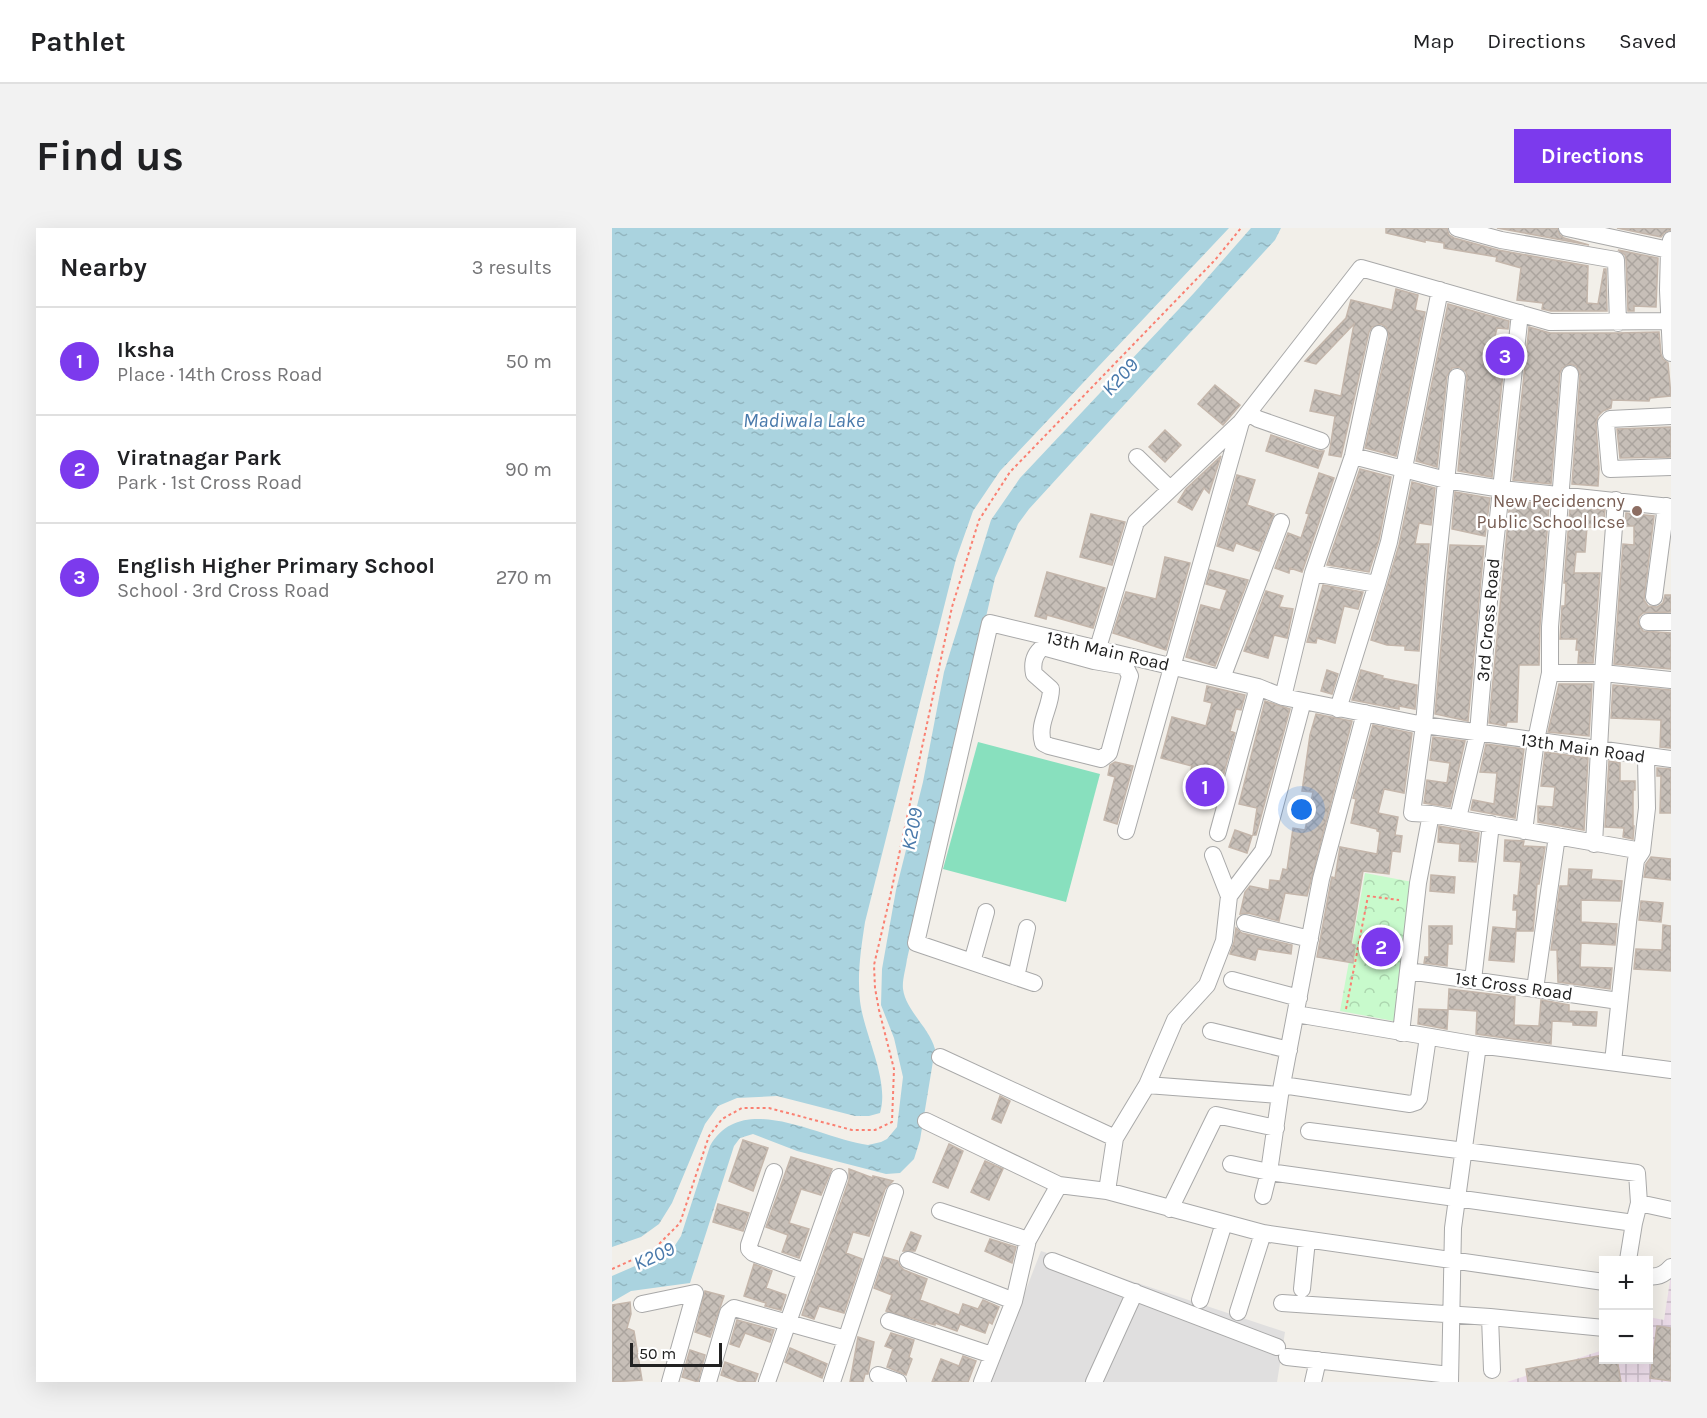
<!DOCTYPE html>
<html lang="en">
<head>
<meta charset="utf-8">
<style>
  body { margin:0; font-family:Karla,sans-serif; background:#f2f2f2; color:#202124 }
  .controls { position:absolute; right:18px; bottom:18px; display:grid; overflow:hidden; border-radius:0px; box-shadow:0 6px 24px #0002 }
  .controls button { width:54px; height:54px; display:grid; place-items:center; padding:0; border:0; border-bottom:2px solid #e0e0e0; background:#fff; color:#202124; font:30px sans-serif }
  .scale { position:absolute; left:18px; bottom:15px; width:92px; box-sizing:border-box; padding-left:6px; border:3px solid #222; border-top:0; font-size:16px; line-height:21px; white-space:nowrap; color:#222; -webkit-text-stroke:4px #fff; paint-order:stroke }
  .you { position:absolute; left:690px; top:582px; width:21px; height:21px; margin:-15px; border:4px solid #fff; border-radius:50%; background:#1a73e8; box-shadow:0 0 0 9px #1a73e833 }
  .badge { display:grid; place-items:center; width:39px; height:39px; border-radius:50%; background:#7c3aed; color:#fff; font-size:20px; font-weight:700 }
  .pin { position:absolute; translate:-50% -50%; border:3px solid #fff; box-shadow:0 2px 6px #0006 }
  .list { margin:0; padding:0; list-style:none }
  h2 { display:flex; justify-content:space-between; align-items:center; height:78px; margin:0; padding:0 24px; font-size:26px }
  h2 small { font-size:20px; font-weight:400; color:#757577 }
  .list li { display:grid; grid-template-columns:39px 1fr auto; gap:18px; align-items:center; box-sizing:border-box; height:108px; padding:0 24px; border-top:2px solid #e0e0e0 }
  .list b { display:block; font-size:22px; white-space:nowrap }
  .list p { margin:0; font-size:20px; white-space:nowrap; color:#757577 }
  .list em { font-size:20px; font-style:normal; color:#757577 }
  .map { position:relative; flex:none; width:1059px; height:1154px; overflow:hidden; border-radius:0px }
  header { display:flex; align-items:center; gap:36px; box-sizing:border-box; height:84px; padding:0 30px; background:#fff; border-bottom:2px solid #e0e0e0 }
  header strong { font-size:28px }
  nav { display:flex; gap:33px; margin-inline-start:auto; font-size:21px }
  .intro { display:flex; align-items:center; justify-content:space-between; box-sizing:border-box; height:144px; padding:0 36px }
  h1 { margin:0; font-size:42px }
  .button { padding:15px 27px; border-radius:0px; background:#7c3aed; color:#fff; font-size:21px; font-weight:700 }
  main { display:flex; gap:36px; padding:0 36px }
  aside { flex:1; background:#fff; border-radius:0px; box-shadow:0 6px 24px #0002 }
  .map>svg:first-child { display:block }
</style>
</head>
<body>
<header>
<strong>Pathlet</strong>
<nav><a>Map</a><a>Directions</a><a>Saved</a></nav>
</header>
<div class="intro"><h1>Find us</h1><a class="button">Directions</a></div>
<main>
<aside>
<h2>Nearby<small>3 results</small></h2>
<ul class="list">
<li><span class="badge">1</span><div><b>Iksha</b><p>Place · 14th Cross Road</p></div><em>50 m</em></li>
<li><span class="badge">2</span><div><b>Viratnagar Park</b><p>Park · 1st Cross Road</p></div><em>90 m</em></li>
<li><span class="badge">3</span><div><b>English Higher Primary School</b><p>School · 3rd Cross Road</p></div><em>270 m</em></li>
</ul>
</aside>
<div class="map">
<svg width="1059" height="1154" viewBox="0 0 1059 1154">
  <defs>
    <pattern id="industrial-grid" width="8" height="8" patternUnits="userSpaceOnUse" patternTransform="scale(1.5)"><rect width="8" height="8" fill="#ebdbe8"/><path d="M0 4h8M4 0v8" fill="none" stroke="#c9bcc7"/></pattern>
    <pattern id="park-crowns" width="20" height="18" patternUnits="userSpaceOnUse" patternTransform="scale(1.5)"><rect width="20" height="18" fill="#c8facc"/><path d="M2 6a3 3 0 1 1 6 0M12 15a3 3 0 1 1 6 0" fill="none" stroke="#acd6af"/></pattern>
    <pattern id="water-ripples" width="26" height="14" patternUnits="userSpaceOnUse" patternTransform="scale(1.5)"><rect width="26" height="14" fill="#aad3df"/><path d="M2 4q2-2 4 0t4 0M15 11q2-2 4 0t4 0" fill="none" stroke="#92b5bf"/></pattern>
    <pattern id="building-cross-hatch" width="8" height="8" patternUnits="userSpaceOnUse" patternTransform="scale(1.5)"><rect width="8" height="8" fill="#c7bfb8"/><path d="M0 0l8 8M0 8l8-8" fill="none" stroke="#aba49e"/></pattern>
  </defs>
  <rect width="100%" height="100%" fill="#f2efe9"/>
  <!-- residential -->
  <path fill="#e0dfdf" d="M 429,1023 L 673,1104 L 665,1154 L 378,1154 Z"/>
  <!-- industrial -->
  <path fill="url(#industrial-grid)" d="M 1059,1046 L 1059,1154 L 895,1154 L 991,1122 L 992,1132 L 1036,1132 L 1037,1089 L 1052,1092 Z"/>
  <!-- park -->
  <path fill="url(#park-crowns)" d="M 753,645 L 806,655 L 787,794 L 728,783 Z"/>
  <!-- pitch -->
  <path fill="#88e0be" d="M 366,514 L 488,546 L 454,674 L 331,641 Z"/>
  <!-- water -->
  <path fill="url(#water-ripples)" d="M 0,0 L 617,0 L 388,243 L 361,283 L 344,331 L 253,694 C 249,721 245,746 248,773 C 252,807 278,852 268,885 L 257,888 L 243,888 L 165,868 L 125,870 L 106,878 L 93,896 L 60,975 L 47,996 L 29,1009 L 0,1019 Z
    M 639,0 L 669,0 L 663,12 L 651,25 L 417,281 L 406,296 L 383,350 L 295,731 C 294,740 290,752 291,761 C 294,783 317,799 323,821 L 308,912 L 302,931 L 288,945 L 274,946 L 185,923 L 141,906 L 128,910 L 122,918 L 78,1055 L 19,1063 L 0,1074 L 0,1048 L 60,1022 L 69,1008 L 98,918 C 130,861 208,911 256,917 L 269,914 L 275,911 L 285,899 L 291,849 L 282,810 L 269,777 L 270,741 L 284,662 L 311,554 L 332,444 L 379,292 L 408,250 L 582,65 Z"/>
  <!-- building -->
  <path fill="url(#building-cross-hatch)" stroke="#c4b6ab" stroke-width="1.5" d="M 774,0 L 835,0 L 837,7 L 842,10 L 886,22 L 976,38 L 975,75 L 986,76 L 992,41 L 994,41 L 995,83 L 939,83 L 930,81 L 931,75 L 905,72 L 909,40 L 884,33 L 885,29 L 832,20 L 832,15 L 813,12 L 813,14 L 774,5 Z
    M 885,0 L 945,0 L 948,7 L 952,10 L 977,17 Z
    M 1005,0 L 1059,0 L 1059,2 L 1052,5 L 1049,9 Z
    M 1006,22 L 1046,30 L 1044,79 L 1022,78 L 1022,83 L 1016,83 L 1014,31 L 1013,27 Z
    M 784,61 L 806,67 L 803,82 L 813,84 L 784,228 L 753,220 L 777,108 L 774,99 L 769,96 L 760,99 L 757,104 L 729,229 L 717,227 L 723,188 L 698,183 L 703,162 L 729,168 L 742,96 L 704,136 L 693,133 L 734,90 L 739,72 L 780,82 Z
    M 836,76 L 897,93 L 896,101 L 885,100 L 879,125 L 893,126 L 880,249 L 846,243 L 855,150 L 854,144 L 847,139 L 840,140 L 835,148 L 825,239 L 804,233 Z
    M 917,99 L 938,105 L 1006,105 L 1047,104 L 1049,126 L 1051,131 L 1056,135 L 1059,168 L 1038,170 L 1037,173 L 1000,172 L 999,180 L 991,183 L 986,188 L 984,196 L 987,240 L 986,258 L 960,256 L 968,147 L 964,138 L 958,136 L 950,140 L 948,145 L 939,256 L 901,252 Z
    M 603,157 L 628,177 L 611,197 L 586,176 Z
    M 1059,199 L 1059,229 L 1008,230 L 1005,201 Z
    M 553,202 L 569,217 L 553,234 L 537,219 Z
    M 659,207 L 706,223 L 712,223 L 706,240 L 654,223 Z
    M 609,228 L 597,265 L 592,260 L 580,282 L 566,274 L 574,261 Z
    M 748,241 L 779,249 L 767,312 L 757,344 L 715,337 Z
    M 707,245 L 722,250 L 690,344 L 678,340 L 677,345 L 663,340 L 676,305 L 689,310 L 697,286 L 694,285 Z
    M 625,247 L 643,252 L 635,277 L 662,286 L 647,323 L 624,315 L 621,323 L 605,318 Z
    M 800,254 L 823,260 L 819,297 L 807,295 L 803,316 L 817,316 L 807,423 L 793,422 L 793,418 L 775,417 L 759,412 L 787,317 Z
    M 843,264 L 878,270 L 873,308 L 840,301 Z
    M 898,272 L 937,277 L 928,398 L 927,437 L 907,437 L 905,494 L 895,494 L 894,498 L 877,495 Z
    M 958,279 L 993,282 L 991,300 L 975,299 L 973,324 L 964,324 L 962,345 L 988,345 L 981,435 L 966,435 L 967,422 L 964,422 L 965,411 L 948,411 L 950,378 L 953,378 L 954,355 L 952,355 Z
    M 1014,285 L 1042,288 L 1032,372 L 1036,378 L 1045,379 L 1051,375 L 1053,367 L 1059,367 L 1059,384 L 1031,385 L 1027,389 L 1026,395 L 1031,403 L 1059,405 L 1059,441 L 1002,436 L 1011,316 L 1022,317 L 1022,298 L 1013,298 Z
    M 479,286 L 513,294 L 500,337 L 468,329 Z
    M 838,317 L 872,318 L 856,493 L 823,486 Z
    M 553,329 L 578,335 L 554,422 L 501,405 L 514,364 L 544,371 Z
    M 598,342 L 636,352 L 603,438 L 574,429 L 589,377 L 608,382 L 615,362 L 594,356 Z
    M 435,344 L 493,360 L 481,400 L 435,387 L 434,391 L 423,388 Z
    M 711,357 L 751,364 L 746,381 L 732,378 L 723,415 L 705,410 L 704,415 L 695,414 Z
    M 654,363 L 671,368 L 667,379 L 681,381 L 675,410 L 662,407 L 656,430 L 632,423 Z
    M 715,442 L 726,446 L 720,466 L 709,463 Z
    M 749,442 L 771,448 L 770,450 L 805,457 L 803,481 L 787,478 L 787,481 L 740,472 Z
    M 947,456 L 980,456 L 977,508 L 936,504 Z
    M 1001,457 L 1059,462 L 1059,520 L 1048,519 L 1049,492 L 999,490 Z
    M 595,458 L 633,467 L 629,482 L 624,481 L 618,503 L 623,505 L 604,574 L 572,564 L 580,538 L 549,530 L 560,489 L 594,498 L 600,475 L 592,473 Z
    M 653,473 L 678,481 L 644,607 L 641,607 L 645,580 L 627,576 Z
    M 704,486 L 740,493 L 695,668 L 673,665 L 667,693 L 636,685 L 628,686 L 633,664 L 638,658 L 657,662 L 658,652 L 668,653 L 671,641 L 675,642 L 681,600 L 693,602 L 701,564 L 690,563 L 698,507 Z
    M 761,497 L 800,505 L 792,565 L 772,561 L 766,585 L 786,589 L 783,607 L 790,608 L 788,624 L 780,623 L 777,646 L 751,643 L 739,716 L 743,717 L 741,735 L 705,729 L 719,653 L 720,649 L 723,650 L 728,619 L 765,626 L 768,604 L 765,603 L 765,601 L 739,595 L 744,571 L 741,570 Z
    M 821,509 L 853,513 L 838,579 L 812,575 L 815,552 L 835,555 L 838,535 L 818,532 Z
    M 874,516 L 912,521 L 903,590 L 859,582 L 861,572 L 882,576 L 885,545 L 868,544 Z
    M 933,524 L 976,530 L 972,602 L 926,594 L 926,578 L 941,579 L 943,559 L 929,558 Z
    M 997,533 L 1008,535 L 1008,553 L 1023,553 L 1023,562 L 1021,562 L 1021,598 L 1022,598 L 1021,611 L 1011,609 L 1012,600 L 993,599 Z
    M 503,534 L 521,538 L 505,596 L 492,592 L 503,549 L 496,547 L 498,537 Z
    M 1045,540 L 1059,541 L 1059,585 L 1048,585 L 1049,548 L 1045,548 Z
    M 827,598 L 867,605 L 864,634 L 847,633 L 848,616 L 826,614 Z
    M 623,602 L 640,608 L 635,625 L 617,619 Z
    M 893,612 L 912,613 L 911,618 L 933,619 L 927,656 L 925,656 L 921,703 L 904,703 L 905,682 L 901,682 L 902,667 L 906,668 L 909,634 L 892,633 Z
    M 1039,629 L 1059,631 L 1059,652 L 1032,649 L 1034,636 Z
    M 957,641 L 980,642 L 979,651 L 1010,653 L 1008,673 L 969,672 L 969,694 L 1005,696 L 1003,717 L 969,715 L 968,739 L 1000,740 L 998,761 L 946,754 L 945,722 L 939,722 L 948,658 L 956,658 Z
    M 819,647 L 843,649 L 842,665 L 818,663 Z
    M 1029,673 L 1051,675 L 1049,694 L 1027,692 Z
    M 1051,697 L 1059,698 L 1059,743 L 1022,741 L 1024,721 L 1050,722 Z
    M 817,698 L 840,698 L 840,716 L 836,716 L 835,738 L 812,735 L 813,729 L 817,729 Z
    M 881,699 L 904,701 L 902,734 L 877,732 Z
    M 624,700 L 630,705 L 680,717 L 679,726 L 646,721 L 643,732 L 618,726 L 622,714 Z
    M 837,761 L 903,769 L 902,797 L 927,798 L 929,772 L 957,777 L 957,783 L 985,784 L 984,798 L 961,797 L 961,794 L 940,793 L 939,816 L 864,806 L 865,783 L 836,781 Z
    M 807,781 L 836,782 L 835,801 L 806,796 Z
    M 388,868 L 398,873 L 389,895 L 380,891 Z
    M 131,912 L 156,920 L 141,963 L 117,953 Z
    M 337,916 L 351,923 L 336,960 L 321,954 Z
    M 179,929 L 220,941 L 209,967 L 189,961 L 177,995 L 197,1001 L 187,1030 L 170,1024 L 176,1007 L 154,999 Z
    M 373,933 L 391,941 L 377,972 L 359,964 Z
    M 237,941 L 261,950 L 261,948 L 281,953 L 273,961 L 257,1008 L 241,1004 L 234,1025 L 250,1031 L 232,1085 L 207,1078 L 202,1091 L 190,1087 L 237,952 Z
    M 106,976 L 137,985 L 131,1003 L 101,994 Z
    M 299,1004 L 309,1008 L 303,1023 L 291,1023 Z
    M 378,1011 L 404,1019 L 400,1035 L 373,1023 Z
    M 272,1029 L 286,1033 L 288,1038 L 292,1042 L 315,1051 L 308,1072 L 347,1087 L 351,1076 L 366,1081 L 371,1072 L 387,1079 L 380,1096 L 377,1094 L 373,1105 L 348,1096 L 345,1103 L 323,1095 L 323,1097 L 274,1083 L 280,1067 L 262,1060 Z
    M 142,1036 L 160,1043 L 154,1060 L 174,1067 L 169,1082 L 153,1078 L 154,1075 L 132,1068 Z
    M 93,1063 L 112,1068 L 98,1109 L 83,1104 Z
    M 18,1074 L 19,1086 L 15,1100 L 22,1103 L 30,1152 L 0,1154 L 0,1077 Z
    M 125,1092 L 162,1102 L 158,1114 L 133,1105 L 127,1119 L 118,1116 Z
    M 1045,1098 L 1059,1100 L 1059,1153 L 1038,1150 Z
    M 279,1105 L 302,1112 L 297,1129 L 300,1131 L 294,1147 L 275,1139 L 281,1121 L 273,1118 Z
    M 246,1109 L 262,1114 L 256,1146 L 253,1146 L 251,1154 L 238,1154 Z
    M 178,1120 L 215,1136 L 210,1150 L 173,1134 Z
    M 78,1122 L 93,1127 L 86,1154 L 70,1149 Z
    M 992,1127 L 992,1131 L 1005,1131 L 1009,1154 L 916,1154 L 914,1141 Z
    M 351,1128 L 364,1133 L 356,1154 L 320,1154 L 329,1131 L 347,1138 Z
    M 113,1134 L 146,1146 L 143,1154 L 128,1154 L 109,1147 Z"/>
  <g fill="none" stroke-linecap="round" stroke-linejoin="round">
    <defs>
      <path id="minor" d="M 845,0 L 889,12 L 1004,32 L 1006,95
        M 955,0 L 1057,22
        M 1059,12 L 1057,22 L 1056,62 L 1059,125
        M 636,185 L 646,191 L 709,213
        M 1059,188 L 998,191 L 994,195 L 998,241 L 1059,239
        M 741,228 L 834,252 L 890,261 L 1059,279
        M 525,229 L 558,261
        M 701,345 L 765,356 L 726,481
        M 765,356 L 777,314 L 828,62
        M 1042,369 L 1054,278
        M 1036,394 L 1059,394
        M 482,433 L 431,419 C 422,426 420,436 422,446 L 439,461 C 439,480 425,495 431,515 L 437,518 L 489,531 L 497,525 L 518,448 L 514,440 L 511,438 L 482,433 L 524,294 L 629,194 L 749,40 L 938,94 L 1057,93
        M 938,445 L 991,445 L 1059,452
        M 610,450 L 669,294
        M 671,469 L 701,345 L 741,228 L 767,106
        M 753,485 L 709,651 L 668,867 L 657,944 L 1022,995 L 1027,975 L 1059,982
        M 819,586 L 1030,623
        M 846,590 L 866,505 L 877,373 L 908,85
        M 514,603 L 629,194
        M 912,603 L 924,512 L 938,445 L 938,399 L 958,146
        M 606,605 L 646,459
        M 982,616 L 991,445 L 1004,272
        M 617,668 L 651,623 L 691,473
        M 633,695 L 698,711
        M 360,734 L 374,684
        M 796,743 L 1007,773
        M 404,749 L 415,700
        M 620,752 L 687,770
        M 861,752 L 879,596
        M 422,755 L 304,715 L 378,395 L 646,459 L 671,469 L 812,497 L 1059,531
        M 923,761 L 945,608
        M 684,786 L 866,817
        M 599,803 L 677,822
        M 789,805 L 806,655 L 819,586 L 800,585 L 812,497 L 824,349 L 845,149
        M 328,829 L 503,910
        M 1001,834 L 1016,694 L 1024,632 L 1030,623 L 1035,580 L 1034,529
        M 535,857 L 668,867
        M 670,857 L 798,876 L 804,874 L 807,870 L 816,809
        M 314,893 L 447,957
        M 697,903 L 1025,945 L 1027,975
        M 619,936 L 657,944 L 651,968
        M 162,944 L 137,1017 L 137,1021 L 141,1025 L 194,1044
        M 495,963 L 503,910 L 535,857 L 563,792 L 595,757 L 612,713 L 617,668 L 601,627
        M 558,981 L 604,887 L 664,900
        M 328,983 L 416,1012
        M 296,1032 L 402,1073
        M 1016,1032 L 1022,995
        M 440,1033 L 665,1119
        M 1036,1048 C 1046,1050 1053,1046 1059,1039
        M 690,1061 L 695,1012
        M 588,1072 L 612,995
        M 670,1075 L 878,1089 L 992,1100
        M 30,1076 L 83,1065 L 58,1154
        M 626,1084 L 651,1005
        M 878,1089 L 880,1142
        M 277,1093 L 380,1127
        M 675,1129 L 838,1147
        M 266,1147 L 286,1154
        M 96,1154 L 116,1085 L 122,1080 L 234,1111
        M 155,1154 L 227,949
        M 220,1154 L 283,964
        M 370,1154 L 402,1073 L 416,1012 L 447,957 L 495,963 L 651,1005 L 992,1054
        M 482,1154 L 523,1064
        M 701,1154 L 706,1132
        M 838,1154 L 841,1000 L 866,817 L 1059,842"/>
    </defs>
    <!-- minor casing -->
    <use href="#minor" stroke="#a9a9a9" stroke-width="18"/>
    <!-- path -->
    <path stroke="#fa8072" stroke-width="2" stroke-dasharray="3 3" stroke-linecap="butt" d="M 749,710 L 785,717
      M 734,781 L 756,668 L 787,672
      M 0,1041 L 40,1023 L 68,995 L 97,908 L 110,891 L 130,880 L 157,880 L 240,902 L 263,902 L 280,894 L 282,841 L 267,782 L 263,760 L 262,737 L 278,669 L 340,379 L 367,292 L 398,244 L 603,32 L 629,0"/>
    <!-- minor -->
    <use href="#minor" stroke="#fff" stroke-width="16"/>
  </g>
  <!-- markers -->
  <circle fill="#8d6e63" stroke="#fff" stroke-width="2" cx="1025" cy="283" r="6"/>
  <g text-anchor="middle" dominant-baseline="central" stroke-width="5" stroke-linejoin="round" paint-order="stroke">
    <!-- education labels -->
    <g font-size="18" fill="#785e54" stroke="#fff" text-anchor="end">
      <text x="1013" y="273">New Pecidencny<tspan x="1013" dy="21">Public School Icse</tspan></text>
    </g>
    <!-- street labels -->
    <g font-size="18" fill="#222" stroke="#fff">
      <text transform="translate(876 392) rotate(-85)">3rd Cross Road</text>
      <text transform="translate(496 423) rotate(13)">13th Main Road</text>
      <text transform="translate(971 520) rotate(8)">13th Main Road</text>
      <text transform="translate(902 758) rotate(8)">1st Cross Road</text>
    </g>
    <!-- water labels -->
    <g font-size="20" font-style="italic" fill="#4a7aab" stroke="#fff">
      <text transform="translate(508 149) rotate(-47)">K209</text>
      <text x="192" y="192">Madiwala Lake</text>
      <text transform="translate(300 601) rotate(-79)">K209</text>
      <text transform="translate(42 1028) rotate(-24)">K209</text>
    </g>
  </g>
</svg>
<div class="controls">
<button>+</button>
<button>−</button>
</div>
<div class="scale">50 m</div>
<div class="you"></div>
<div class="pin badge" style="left:593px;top:559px">1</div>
<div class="pin badge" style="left:769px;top:719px">2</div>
<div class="pin badge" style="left:893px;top:128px">3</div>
</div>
</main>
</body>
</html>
